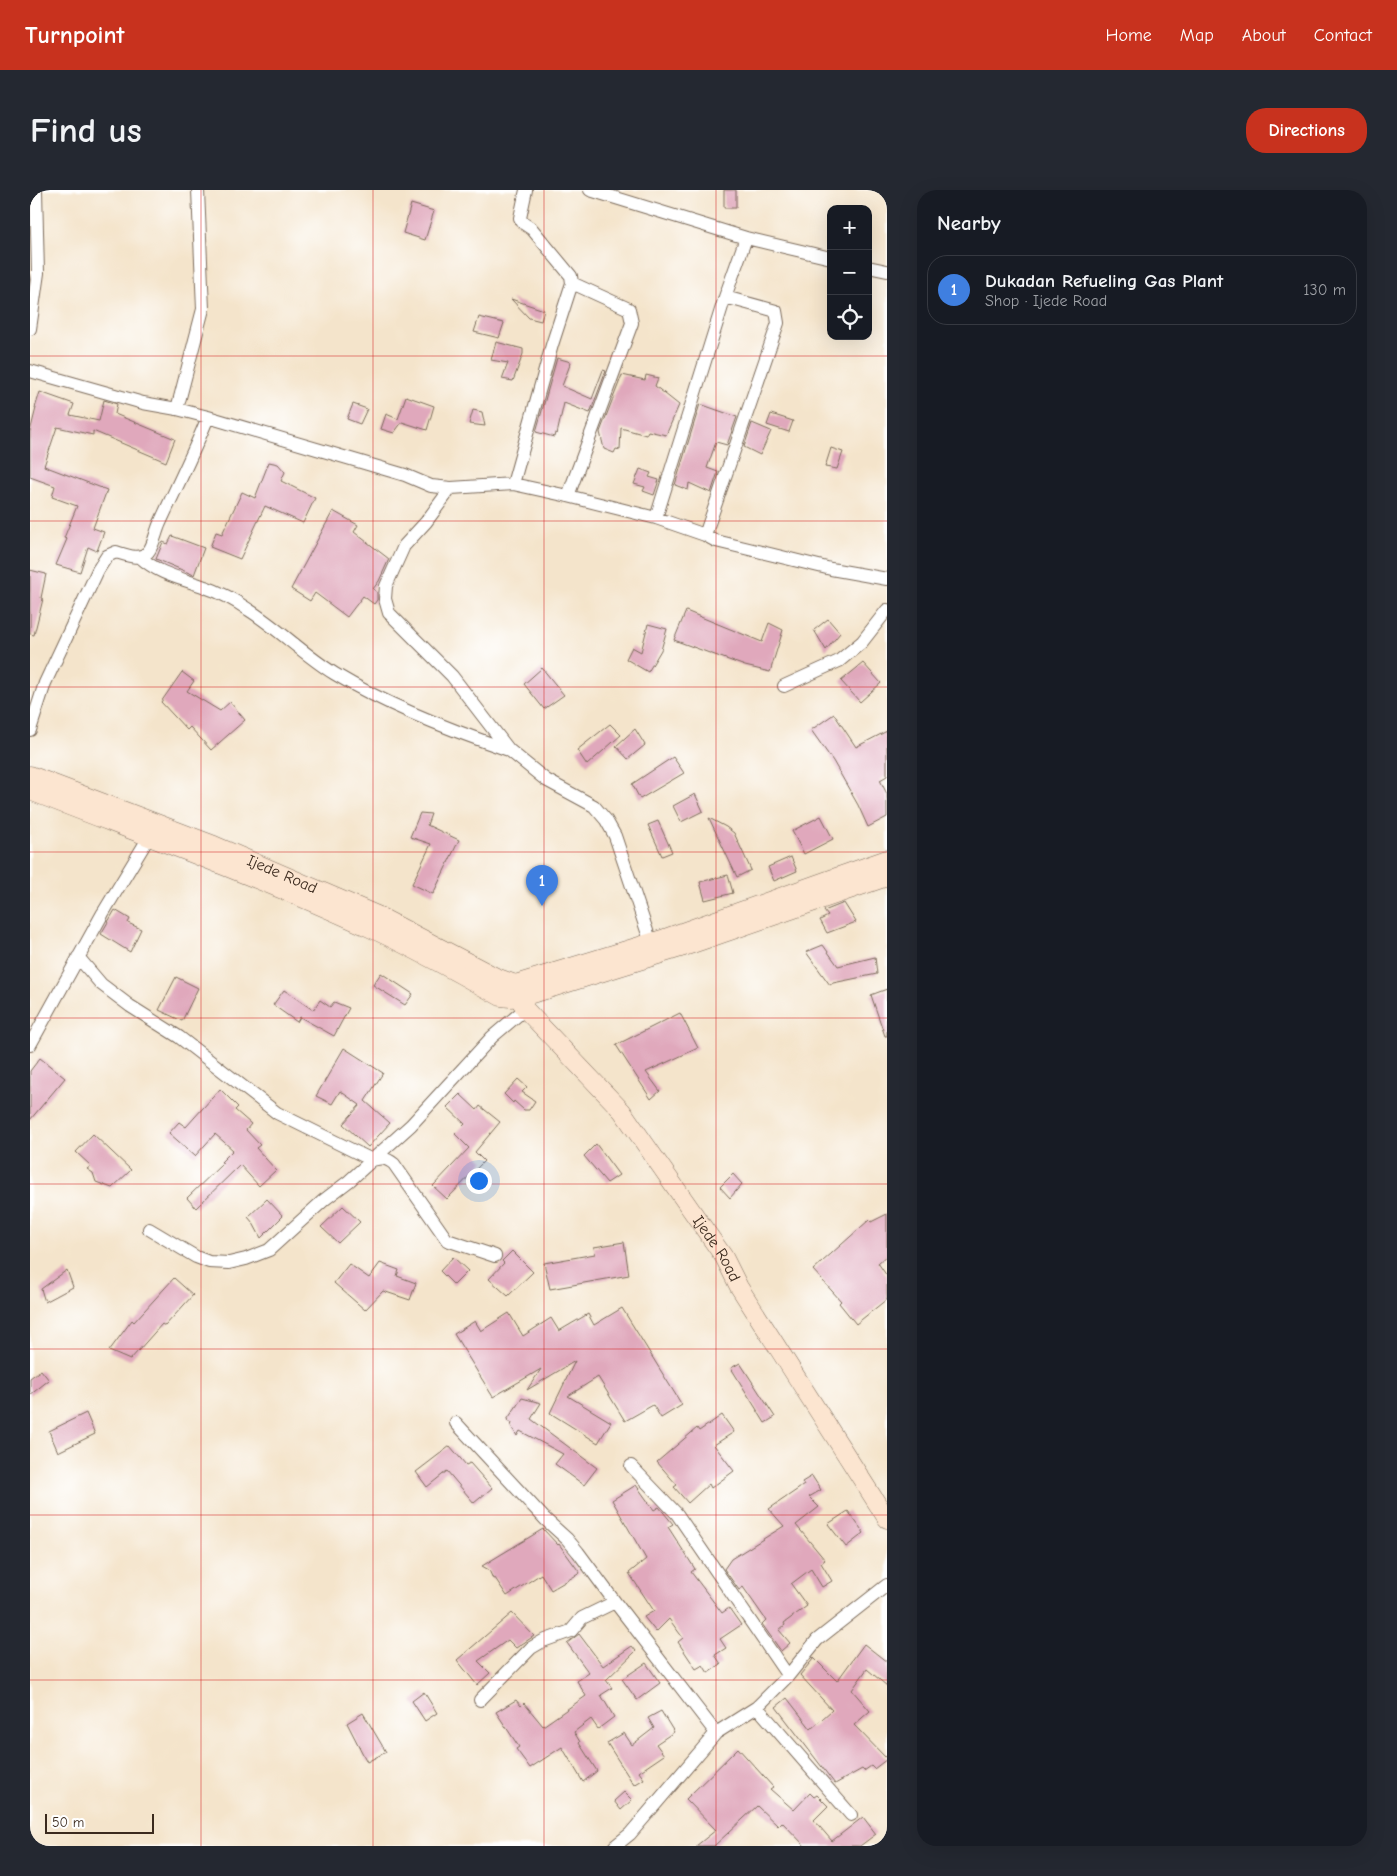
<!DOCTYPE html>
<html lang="en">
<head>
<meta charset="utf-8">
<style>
  body { margin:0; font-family:"Comic Neue",sans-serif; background:#242831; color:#f1f3f6 }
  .controls { position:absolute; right:15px; top:15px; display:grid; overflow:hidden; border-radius:10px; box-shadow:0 5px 20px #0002 }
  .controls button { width:45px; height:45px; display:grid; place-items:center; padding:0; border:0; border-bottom:1px solid #363941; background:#171b24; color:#f1f3f6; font:25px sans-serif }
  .scale { position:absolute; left:15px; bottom:12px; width:109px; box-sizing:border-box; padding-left:5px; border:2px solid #3b2a1e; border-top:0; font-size:14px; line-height:18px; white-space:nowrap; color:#3b2a1e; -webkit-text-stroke:4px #fff; paint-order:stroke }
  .you { position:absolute; left:448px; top:990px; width:18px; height:18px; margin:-12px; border:4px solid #fff; border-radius:50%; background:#1a73e8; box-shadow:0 0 0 8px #1a73e833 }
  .badge { display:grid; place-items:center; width:32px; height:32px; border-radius:50%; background:#c8321e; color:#fff; font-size:16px; font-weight:700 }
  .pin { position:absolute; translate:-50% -41px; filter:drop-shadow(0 1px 2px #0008) }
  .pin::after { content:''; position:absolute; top:26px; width:18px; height:15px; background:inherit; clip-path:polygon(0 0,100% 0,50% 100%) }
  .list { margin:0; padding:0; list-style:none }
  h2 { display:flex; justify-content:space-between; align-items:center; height:65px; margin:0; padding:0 20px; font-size:21px }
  h2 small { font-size:16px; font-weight:400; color:#9ea1a6 }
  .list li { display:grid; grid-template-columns:32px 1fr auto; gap:15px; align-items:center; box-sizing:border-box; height:70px; margin:0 10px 10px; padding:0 10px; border:1px solid #363941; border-radius:20px }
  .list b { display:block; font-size:19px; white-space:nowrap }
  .list p { margin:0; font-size:16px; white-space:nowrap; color:#9ea1a6 }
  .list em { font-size:16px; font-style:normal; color:#9ea1a6 }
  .icon { flex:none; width:28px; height:28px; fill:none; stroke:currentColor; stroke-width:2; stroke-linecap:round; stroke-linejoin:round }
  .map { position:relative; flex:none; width:857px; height:1656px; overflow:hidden; border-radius:20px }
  header { display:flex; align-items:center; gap:30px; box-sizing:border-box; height:70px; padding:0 25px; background:#c8321e; color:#fff }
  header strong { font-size:24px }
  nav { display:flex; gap:28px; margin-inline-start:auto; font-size:18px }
  .intro { display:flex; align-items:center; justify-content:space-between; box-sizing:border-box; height:120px; padding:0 30px }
  h1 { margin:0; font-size:35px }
  .button { padding:12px 22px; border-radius:20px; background:#c8321e; color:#fff; font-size:18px; font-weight:700 }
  main { display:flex; gap:30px; padding:0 30px }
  aside { flex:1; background:#171b24; border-radius:20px; box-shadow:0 5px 20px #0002 }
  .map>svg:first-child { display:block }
</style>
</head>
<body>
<header>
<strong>Turnpoint</strong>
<nav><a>Home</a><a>Map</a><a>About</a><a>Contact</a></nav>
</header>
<div class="intro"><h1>Find us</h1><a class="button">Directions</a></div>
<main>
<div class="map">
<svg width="857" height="1656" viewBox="0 0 857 1656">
  <rect width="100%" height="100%" fill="#fff"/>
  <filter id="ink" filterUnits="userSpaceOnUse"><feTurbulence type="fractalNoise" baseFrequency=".02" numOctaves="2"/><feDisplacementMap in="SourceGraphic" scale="10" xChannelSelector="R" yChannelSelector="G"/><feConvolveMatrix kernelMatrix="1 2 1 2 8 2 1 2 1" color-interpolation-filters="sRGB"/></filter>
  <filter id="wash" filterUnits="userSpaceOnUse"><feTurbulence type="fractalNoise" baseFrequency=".0096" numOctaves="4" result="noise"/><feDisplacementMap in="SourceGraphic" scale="20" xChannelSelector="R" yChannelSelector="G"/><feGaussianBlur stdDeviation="1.12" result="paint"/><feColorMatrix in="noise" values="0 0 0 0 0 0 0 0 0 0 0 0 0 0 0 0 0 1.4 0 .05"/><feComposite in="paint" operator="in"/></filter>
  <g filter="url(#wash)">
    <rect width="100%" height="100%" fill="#f4e4cb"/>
    <g id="blocks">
      <!-- building -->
      <path fill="#e0a8bc" d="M 694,0 L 706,0 L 706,18 L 694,18 Z
        M 381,14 L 404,21 L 395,50 L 373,43 Z
        M 481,109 L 514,120 L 511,131 L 499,128 Z
        M 449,127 L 474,133 L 469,148 L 444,142 Z
        M 466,152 L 493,159 L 493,164 L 483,191 L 472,189 L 478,173 L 461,170 Z
        M 527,168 L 541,172 L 532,196 L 562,209 L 573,180 L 576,181 L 560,223 L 534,213 L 527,244 L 525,243 L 524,247 L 506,242 Z
        M 592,185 L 615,190 L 616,185 L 628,188 L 625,196 L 649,215 L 636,245 L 618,241 L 616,245 L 591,238 L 590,260 L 586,259 L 584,263 L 574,259 L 570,242 Z
        M 10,202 L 44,214 L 40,225 L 69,231 L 74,210 L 87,214 L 85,224 L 145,249 L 136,272 L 63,241 L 63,245 L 27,237 L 14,276 L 77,300 L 63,338 L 74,342 L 67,361 L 58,357 L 50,382 L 26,375 L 37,349 L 34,348 L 47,316 L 22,307 L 25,296 L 0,287 L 0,242 L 6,218 L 5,218 Z
        M 376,206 L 404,216 L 397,240 L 372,232 L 364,243 L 351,239 L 356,224 L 368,229 Z
        M 323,214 L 337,219 L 330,234 L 317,229 Z
        M 670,214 L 707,227 L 697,255 L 686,252 L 677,278 L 688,282 L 681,303 L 659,293 L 658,300 L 645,295 Z
        M 443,220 L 452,222 L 455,236 L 439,234 Z
        M 741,224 L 763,231 L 759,242 L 737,235 Z
        M 722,233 L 741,241 L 730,265 L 714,257 Z
        M 801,258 L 813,262 L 807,279 L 795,277 Z
        M 239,272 L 248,274 L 255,282 L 251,291 L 285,308 L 273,333 L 235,316 L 210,369 L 180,357 L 186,342 L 192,344 L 212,302 L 225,308 Z
        M 610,279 L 621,283 L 619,287 L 629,290 L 624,305 L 613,301 L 615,297 L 604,294 Z
        M 303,321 L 328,335 L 324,342 L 359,369 L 349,391 L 343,399 L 347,402 L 347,410 L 344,414 L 333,406 L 317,427 L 285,403 L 280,411 L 261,399 Z
        M 142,346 L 174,358 L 164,385 L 126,369 L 133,352 L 138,354 Z
        M 0,380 L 16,384 L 11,408 L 13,409 L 4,445 L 0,444 Z
        M 656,421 L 732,452 L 739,433 L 753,440 L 740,482 L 715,476 L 644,450 Z
        M 798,429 L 810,443 L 796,460 L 784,440 Z
        M 618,434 L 637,439 L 631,460 L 618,482 L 596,469 L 602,457 L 611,462 Z
        M 833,473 L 851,493 L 830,512 L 811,491 Z
        M 512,478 L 534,505 L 514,519 L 494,494 Z
        M 152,482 L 164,491 L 157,501 L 190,521 L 200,512 L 215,530 L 181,560 L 160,537 L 157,540 L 131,512 Z
        M 804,524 L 826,557 L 857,541 L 857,586 L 850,590 L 857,604 L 857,627 L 838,637 L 828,615 L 803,571 L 781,540 Z
        M 580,534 L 591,545 L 557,575 L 547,560 Z
        M 605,539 L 615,555 L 598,569 L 586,556 Z
        M 643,567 L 654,583 L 610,609 L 602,594 Z
        M 665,604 L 673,621 L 651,632 L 643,616 Z
        M 390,623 L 401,624 L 397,635 L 429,650 L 403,704 L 382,694 L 401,654 L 380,647 Z
        M 791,626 L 803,649 L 774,664 L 762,641 Z
        M 679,628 L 696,637 L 704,643 L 721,680 L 707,687 Z
        M 628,631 L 642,662 L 632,666 L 618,635 Z
        M 761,667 L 767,681 L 744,691 L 738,677 Z
        M 698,685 L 703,703 L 675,710 L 670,692 Z
        M 814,713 L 826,732 L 797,743 L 790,730 L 798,726 L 794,721 Z
        M 85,720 L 100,729 L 98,733 L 111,739 L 100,762 L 71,744 Z
        M 793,755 L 808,776 L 845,767 L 847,784 L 803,793 L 800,795 L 776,762 Z
        M 351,783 L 383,804 L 375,815 L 343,795 Z
        M 146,787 L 168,798 L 152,831 L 129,820 Z
        M 857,799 L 857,846 L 855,846 L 841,805 Z
        M 254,800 L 283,820 L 290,810 L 300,817 L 304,812 L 319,818 L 304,846 L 270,827 L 267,832 L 243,815 Z
        M 650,823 L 668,858 L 616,882 L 630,901 L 621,909 L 586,855 Z
        M 314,858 L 353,883 L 335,911 L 360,933 L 338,957 L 313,934 L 330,915 L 310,901 L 302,914 L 286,906 Z
        M 10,868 L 35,888 L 0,930 L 0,881 Z
        M 488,889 L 497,897 L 492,902 L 505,911 L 499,920 L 494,920 L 484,911 L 483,913 L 474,904 Z
        M 190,899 L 208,917 L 205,920 L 221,934 L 216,940 L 230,955 L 226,958 L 246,980 L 229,996 L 210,975 L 166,1018 L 157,1008 L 193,973 L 191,972 L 203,960 L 185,944 L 165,966 L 139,943 L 149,932 L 156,937 Z
        M 430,904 L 447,920 L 450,916 L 470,932 L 445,962 L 454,971 L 417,1009 L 403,996 L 439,958 L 425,944 L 435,934 L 417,917 Z
        M 63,944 L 101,980 L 82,998 L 66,992 L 63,983 L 57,979 L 61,976 L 46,962 Z
        M 566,954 L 589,985 L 577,993 L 554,966 Z
        M 703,984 L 712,994 L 700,1008 L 690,997 Z
        M 237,1009 L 253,1026 L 231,1048 L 223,1033 L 218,1027 Z
        M 313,1016 L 330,1032 L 308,1053 L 291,1037 Z
        M 857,1024 L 857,1065 L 848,1073 L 857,1086 L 857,1109 L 826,1134 L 809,1113 L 811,1111 L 783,1080 L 839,1030 L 841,1032 Z
        M 594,1052 L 599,1085 L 520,1099 L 514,1073 L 565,1064 L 564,1057 Z
        M 482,1061 L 503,1082 L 478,1106 L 459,1089 L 474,1073 L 472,1071 Z
        M 423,1067 L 438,1081 L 424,1095 L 410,1081 Z
        M 350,1073 L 369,1080 L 367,1086 L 386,1093 L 380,1110 L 353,1101 L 335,1120 L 304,1093 L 319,1074 L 339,1088 Z
        M 37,1080 L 43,1097 L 15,1112 L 11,1099 Z
        M 144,1088 L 163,1105 L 135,1136 L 132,1134 L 100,1170 L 79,1161 L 102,1130 L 104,1132 Z
        M 592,1118 L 652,1215 L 631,1228 L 623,1215 L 595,1231 L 568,1187 L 538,1206 L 581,1232 L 568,1253 L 520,1223 L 545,1171 L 497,1200 L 511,1179 L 463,1207 L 424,1144 L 445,1131 L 451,1141 L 479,1123 L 493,1146 L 521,1128 L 529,1141 L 558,1124 L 564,1135 Z
        M 710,1173 L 745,1227 L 735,1233 L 701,1178 Z
        M 11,1180 L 19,1190 L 0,1205 L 0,1188 Z
        M 492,1208 L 511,1213 L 501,1229 L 567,1278 L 554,1295 L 525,1274 L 533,1264 L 490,1241 L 487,1246 L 481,1236 L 482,1233 L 477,1230 Z
        M 56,1223 L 65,1244 L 28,1262 L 19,1241 Z
        M 692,1225 L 704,1242 L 684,1255 L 704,1281 L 681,1298 L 679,1294 L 658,1313 L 644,1297 L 647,1295 L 627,1272 L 667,1238 L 669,1241 Z
        M 420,1256 L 436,1275 L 440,1273 L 462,1298 L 444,1313 L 417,1281 L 397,1297 L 386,1282 Z
        M 782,1286 L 791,1300 L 779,1307 L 789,1317 L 766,1335 L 795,1370 L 791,1373 L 802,1391 L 792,1397 L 781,1379 L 761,1394 L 777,1416 L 754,1433 L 755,1435 L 749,1440 L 760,1453 L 751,1461 L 732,1434 L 736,1430 L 713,1397 L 709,1400 L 694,1379 L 701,1369 L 754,1336 L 739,1319 L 774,1295 L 772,1292 Z
        M 606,1295 L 624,1320 L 629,1317 L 643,1334 L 638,1337 L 665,1379 L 661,1382 L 692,1423 L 699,1418 L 711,1435 L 690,1449 L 696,1458 L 685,1465 L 691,1474 L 678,1483 L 673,1475 L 666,1479 L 648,1452 L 653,1448 L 639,1429 L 626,1442 L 614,1427 L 624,1421 L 599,1383 L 616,1369 L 582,1310 Z
        M 818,1321 L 834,1343 L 816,1357 L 798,1334 Z
        M 513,1339 L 528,1355 L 529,1354 L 550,1383 L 521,1400 L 511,1384 L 477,1406 L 465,1388 L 463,1389 L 459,1380 L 452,1376 Z
        M 482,1423 L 504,1446 L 486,1458 L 478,1450 L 448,1471 L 460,1483 L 447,1495 L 427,1470 Z
        M 549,1444 L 573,1476 L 602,1456 L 606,1461 L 576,1490 L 582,1498 L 571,1505 L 584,1527 L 568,1539 L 561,1529 L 544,1542 L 550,1552 L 549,1553 L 567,1581 L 553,1592 L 532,1557 L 500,1578 L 486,1559 L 489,1557 L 466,1522 L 486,1510 L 491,1516 L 494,1513 L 513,1536 L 556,1506 L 547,1491 L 559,1483 L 537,1453 Z
        M 834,1454 L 857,1472 L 857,1496 L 837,1479 L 822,1500 L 840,1521 L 824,1535 L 857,1569 L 844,1579 L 841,1576 L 834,1581 L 832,1579 L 805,1594 L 746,1517 L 757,1508 L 781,1539 L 802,1520 L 770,1485 L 784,1468 L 807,1491 Z
        M 616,1473 L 630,1493 L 607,1510 L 592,1489 Z
        M 394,1502 L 407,1523 L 395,1531 L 382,1511 Z
        M 631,1521 L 644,1542 L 626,1554 L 634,1565 L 609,1582 L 614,1589 L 604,1595 L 577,1553 L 594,1543 L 602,1555 L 624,1538 L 618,1528 Z
        M 333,1523 L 356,1562 L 337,1572 L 317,1533 Z
        M 708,1558 L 743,1597 L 740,1599 L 764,1620 L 780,1603 L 784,1607 L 787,1605 L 798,1616 L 784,1630 L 802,1651 L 833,1627 L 846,1644 L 830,1656 L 775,1656 L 752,1632 L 748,1636 L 727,1616 L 684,1656 L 666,1656 L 686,1640 L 656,1609 Z
        M 594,1602 L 602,1610 L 591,1620 L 584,1611 Z"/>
    </g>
  </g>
  <g filter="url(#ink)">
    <use href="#blocks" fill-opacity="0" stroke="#7c6b5b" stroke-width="1"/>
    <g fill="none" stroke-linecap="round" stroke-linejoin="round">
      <defs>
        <path id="minor" d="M 560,0 L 716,48 L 801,68
          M 838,77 L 857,81
          M 0,139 L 8,83 L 6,0
          M 0,181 L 113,213 L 147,219 L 178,227 L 375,285 L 401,296 L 421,298 L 483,294 L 538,306 L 626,328 L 675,345 L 686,351 L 801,379 L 857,389
          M 147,219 L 173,119 L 168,0
          M 483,294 L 522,155 L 542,93 L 541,86 L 502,39 L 493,33 L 490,28 L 496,0
          M 421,298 L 396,332 L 374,356 L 356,396 L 355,409 L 359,423 L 422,486 L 479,560 L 516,590 L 564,616 L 576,630 L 585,646 L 621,753
          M 538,306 L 602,133 L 599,119 L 542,93
          M 626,328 L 695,107 L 716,48
          M 675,345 L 748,133 L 746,121 L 695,107
          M 110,367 C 130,385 151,388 175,397 C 190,402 206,411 219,420 C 249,439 274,465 305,484 C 358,516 420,540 479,560
          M 754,496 L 809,471 L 832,452 L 857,420
          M 0,540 L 15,493 L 68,380 L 77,366 L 86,362 C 96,365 110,371 118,362 C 124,355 126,341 130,333 C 146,298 163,264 178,227
          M 48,767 L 71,794 L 100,816 L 149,847 L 247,923 L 342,970 C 352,968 355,967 364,974 L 417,1050 L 465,1066
          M 0,855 L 73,723 L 119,647
          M 119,1039 L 166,1067 L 179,1072 L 199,1073 L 216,1069 L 239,1060 L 294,1010 L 319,991 L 381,935 L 462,847 L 495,819
          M 426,1233 L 515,1329 L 537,1349 L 548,1362 L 585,1412 L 686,1543
          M 601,1276 L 647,1324 L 758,1486
          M 450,1510 L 501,1458 L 513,1451 L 541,1441 L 552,1428 L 585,1412
          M 727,1517 L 821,1625
          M 585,1656 L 600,1644 L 686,1543 L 727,1517 L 758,1486 L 787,1450 L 857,1395"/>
        <g id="secondary">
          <path id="s1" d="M 0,585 L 184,655 L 347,725 L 466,787 L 485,794"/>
          <path d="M 0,601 C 115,646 232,688 344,740 C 388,760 429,784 471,807 C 485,810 498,805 512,801 L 651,758 L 857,687"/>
          <path id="s2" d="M 485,794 L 489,808 L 495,819 L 592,921 L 694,1067 L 709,1097 L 857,1329"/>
          <path d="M 485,794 L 635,748 L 857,669"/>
        </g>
      </defs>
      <!-- minor casing -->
      <use href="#minor" stroke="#7c6b5b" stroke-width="14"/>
      <!-- secondary casing -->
      <use href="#secondary" stroke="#7c6b5b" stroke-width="19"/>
      <!-- minor -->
      <use href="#minor" stroke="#fff" stroke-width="12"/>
      <!-- secondary -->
      <use href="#secondary" stroke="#fce5d0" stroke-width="18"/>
    </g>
  </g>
  <!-- grid -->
  <path fill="none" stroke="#d62828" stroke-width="1" stroke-opacity="0.55" d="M 171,0 L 171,1656M 343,0 L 343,1656M 514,0 L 514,1656M 686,0 L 686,1656M 0,166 L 857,166M 0,331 L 857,331M 0,497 L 857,497M 0,662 L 857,662M 0,828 L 857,828M 0,994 L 857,994M 0,1159 L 857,1159M 0,1325 L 857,1325M 0,1490 L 857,1490"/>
  <g text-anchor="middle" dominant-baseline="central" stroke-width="4" stroke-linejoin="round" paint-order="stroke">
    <!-- street labels -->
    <g font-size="16" fill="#3b2a1e" stroke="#fff">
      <text stroke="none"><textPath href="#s1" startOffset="271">Ijede Road</textPath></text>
      <text stroke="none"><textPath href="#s2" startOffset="335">Ijede Road</textPath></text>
    </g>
  </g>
</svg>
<div class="controls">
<button>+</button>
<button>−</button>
<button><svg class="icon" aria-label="locate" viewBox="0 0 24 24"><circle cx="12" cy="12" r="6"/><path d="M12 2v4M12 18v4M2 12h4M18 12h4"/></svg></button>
</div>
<div class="scale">50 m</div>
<div class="you"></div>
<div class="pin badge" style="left:512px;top:716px;background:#3f7fe0">1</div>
</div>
<aside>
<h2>Nearby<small></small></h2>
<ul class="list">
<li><span class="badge" style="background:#3f7fe0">1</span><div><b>Dukadan Refueling Gas Plant</b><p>Shop · Ijede Road</p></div><em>130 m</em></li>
</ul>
</aside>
</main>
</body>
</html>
